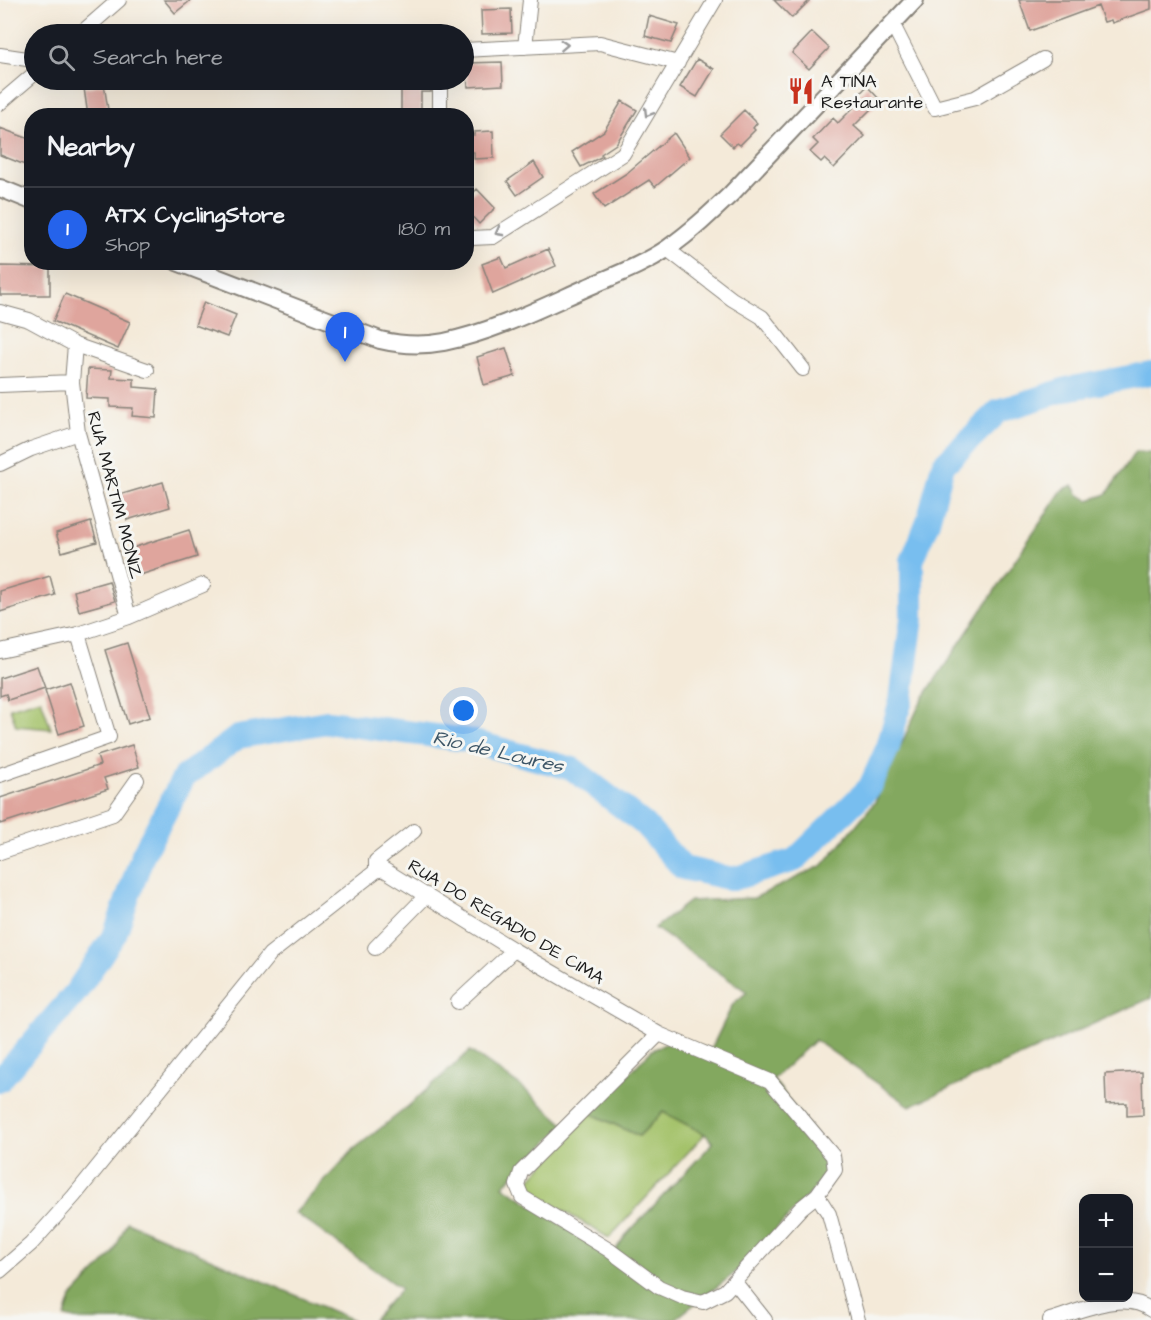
<!DOCTYPE html>
<html lang="en">
<head>
<meta charset="utf-8">
<style>
  body { margin:0; font-family:"Architects Daughter",sans-serif; background:#20242c; color:#f1f3f6 }
  .controls { position:absolute; right:18px; bottom:18px; display:grid; overflow:hidden; border-radius:12px; box-shadow:0 6px 24px #0002 }
  .controls button { width:54px; height:54px; display:grid; place-items:center; padding:0; border:0; border-bottom:2px solid #363941; background:#171b24; color:#f1f3f6; font:30px sans-serif }
  .you { position:absolute; left:464px; top:711px; width:21px; height:21px; margin:-15px; border:4px solid #fff; border-radius:50%; background:#1a73e8; box-shadow:0 0 0 9px #1a73e833 }
  .badge { display:grid; place-items:center; width:39px; height:39px; border-radius:50%; background:#2563eb; color:#fff; font-size:20px; font-weight:700 }
  .pin { position:absolute; translate:-50% -50px; filter:drop-shadow(0 2px 3px #0008) }
  .pin::after { content:''; position:absolute; top:32px; width:21px; height:18px; background:inherit; clip-path:polygon(0 0,100% 0,50% 100%) }
  .list { margin:0; padding:0; list-style:none }
  h2 { display:flex; justify-content:space-between; align-items:center; height:78px; margin:0; padding:0 24px; font-size:26px }
  h2 small { font-size:20px; font-weight:400; color:#9ea1a6 }
  .list li { display:grid; grid-template-columns:39px 1fr auto; gap:18px; align-items:center; box-sizing:border-box; height:84px; padding:0 24px; border-top:2px solid #363941 }
  .list b { display:block; font-size:22px; white-space:nowrap }
  .list p { margin:0; font-size:20px; white-space:nowrap; color:#9ea1a6 }
  .list em { font-size:20px; font-style:normal; color:#9ea1a6 }
  .icon { flex:none; width:33px; height:33px; fill:none; stroke:currentColor; stroke-width:2; stroke-linecap:round; stroke-linejoin:round }
  .map { position:relative; flex:none; width:1151px; height:1320px; overflow:hidden }
  .search { position:absolute; background:#171b24; box-shadow:0 6px 24px #0002; left:24px; top:24px; width:450px; height:66px; display:flex; align-items:center; gap:15px; box-sizing:border-box; padding:0 21px; border-radius:33px; color:#9ea1a6; font-size:22px }
  .panel { position:absolute; background:#171b24; box-shadow:0 6px 24px #0002; left:24px; top:108px; width:450px; height:162px; border-radius:24px }
  .map>svg:first-child { display:block }
</style>
</head>
<body>
<div class="map">
<svg width="1151" height="1320" viewBox="0 0 1151 1320">
  <rect width="100%" height="100%" fill="#f6f6f2"/>
  <filter id="ink" filterUnits="userSpaceOnUse"><feTurbulence type="fractalNoise" baseFrequency=".0167" numOctaves="2"/><feDisplacementMap in="SourceGraphic" scale="12" xChannelSelector="R" yChannelSelector="G"/><feConvolveMatrix kernelMatrix="1 2 1 2 8 2 1 2 1" color-interpolation-filters="sRGB"/></filter>
  <filter id="wash" filterUnits="userSpaceOnUse"><feTurbulence type="fractalNoise" baseFrequency=".008" numOctaves="4" result="noise"/><feDisplacementMap in="SourceGraphic" scale="24" xChannelSelector="R" yChannelSelector="G"/><feGaussianBlur stdDeviation="1.35" result="paint"/><feColorMatrix in="noise" values="0 0 0 0 0 0 0 0 0 0 0 0 0 0 0 0 0 1.4 0 .05"/><feComposite in="paint" operator="in"/></filter>
  <g filter="url(#wash)">
    <rect width="100%" height="100%" fill="#f4ead9"/>
    <!-- green -->
    <path fill="#a4c26a" stroke="#606f43" stroke-width="1.5" d="M 41,699 L 51,729 L 16,726 L 10,708 Z
      M 663,1112 L 705,1134 L 609,1238 L 523,1187 L 590,1113 L 639,1136 Z"/>
    <!-- forest -->
    <path fill="#83a85e" stroke="#50623d" stroke-width="1.5" d="M 1135,452 L 1151,453 L 1151,998 L 910,1106 L 815,1040 L 773,1079 L 831,1157 L 827,1176 L 735,1273 L 674,1320 L 373,1320 L 401,1289 L 295,1213 L 354,1149 L 405,1109 L 470,1051 L 522,1087 L 565,1125 L 503,1186 L 611,1257 L 625,1236 L 713,1143 L 705,1134 L 663,1112 L 639,1136 L 590,1113 L 652,1050 L 669,1042 L 711,1049 L 733,1004 L 747,992 L 655,928 L 690,901 L 754,898 L 823,865 L 875,802 L 921,701 L 1062,490 L 1073,485 L 1079,495 L 1089,500 L 1107,494 Z
      M 127,1222 L 353,1320 L 81,1320 L 65,1317 L 71,1298 L 113,1254 Z"/>
    <g fill="none" stroke-linecap="round" stroke-linejoin="round">
      <!-- river -->
      <path stroke="#78beef" stroke-width="24" d="M 0,1080 L 76,992 L 115,934 L 143,854 L 184,777 L 238,737 L 327,722 L 467,740 L 573,769 L 644,824 L 683,868 L 733,879 L 795,860 L 870,787 L 888,747 L 901,700 L 912,618 L 912,561 L 928,521 L 943,465 L 999,411 L 1067,389 L 1151,373"/>
    </g>
    <g id="blocks">
      <!-- building -->
      <path fill="#dfa59d" d="M 164,0 L 191,0 L 175,13 Z
        M 774,0 L 810,0 L 792,18 Z
        M 1019,0 L 1151,0 L 1151,9 L 1112,23 L 1111,20 L 1104,22 L 1098,6 L 1030,31 Z
        M 511,9 L 512,33 L 482,34 L 481,10 Z
        M 649,16 L 679,25 L 671,43 L 645,36 Z
        M 812,32 L 829,48 L 809,69 L 792,53 Z
        M 697,59 L 714,69 L 697,97 L 680,87 Z
        M 502,62 L 503,85 L 468,87 L 466,63 Z
        M 401,80 L 430,80 L 431,92 L 421,92 L 421,116 L 401,116 Z
        M 104,84 L 109,116 L 88,116 L 84,88 Z
        M 867,86 L 880,100 L 854,126 L 865,136 L 834,168 L 824,159 L 821,162 L 810,152 L 818,144 L 813,139 L 833,118 L 838,123 L 854,107 L 851,103 Z
        M 622,101 L 637,110 L 616,144 L 601,154 L 603,156 L 581,167 L 572,152 L 604,131 Z
        M 744,110 L 757,123 L 753,128 L 755,130 L 740,145 L 737,143 L 733,147 L 720,134 Z
        M 0,128 L 32,140 L 25,165 L 0,155 Z
        M 493,131 L 494,158 L 474,159 L 474,152 L 469,152 L 469,135 L 474,135 L 474,132 Z
        M 674,133 L 690,157 L 655,187 L 649,180 L 604,209 L 594,194 L 627,173 Z
        M 534,162 L 543,177 L 517,195 L 507,181 Z
        M 477,189 L 495,208 L 479,224 L 466,210 L 466,200 Z
        M 548,249 L 556,266 L 493,294 L 482,264 L 501,257 L 506,268 Z
        M 0,266 L 50,267 L 50,295 L 0,295 Z
        M 65,294 L 130,322 L 118,349 L 53,321 Z
        M 204,302 L 236,315 L 227,337 L 195,325 Z
        M 506,348 L 515,376 L 484,385 L 477,357 Z
        M 88,369 L 112,370 L 111,378 L 134,379 L 134,387 L 158,389 L 156,418 L 132,416 L 133,408 L 110,407 L 110,399 L 86,398 Z
        M 163,482 L 170,507 L 127,520 L 119,495 Z
        M 91,522 L 97,542 L 62,552 L 56,533 Z
        M 189,530 L 197,557 L 140,575 L 132,548 Z
        M 50,576 L 55,595 L 0,612 L 0,591 Z
        M 109,581 L 115,601 L 79,611 L 74,591 Z
        M 127,643 L 150,717 L 128,724 L 105,650 Z
        M 37,666 L 45,688 L 8,700 L 6,694 L 0,696 L 0,678 Z
        M 70,682 L 84,726 L 59,734 L 45,690 Z
        M 132,745 L 139,767 L 104,778 L 108,789 L 0,824 L 0,798 L 100,765 L 97,756 Z
        M 1142,1072 L 1143,1115 L 1127,1116 L 1127,1103 L 1106,1104 L 1105,1074 Z"/>
    </g>
  </g>
  <g filter="url(#ink)">
    <use href="#blocks" fill-opacity="0" stroke="#88837a" stroke-width="1.5"/>
    <g fill="none" stroke-linecap="round" stroke-linejoin="round">
      <defs>
        <path id="minor" d="M 892,23 L 935,108 L 975,98 L 1043,59
          M 80,34 L 119,0
          M 525,47 L 530,0
          M 464,50 L 600,43 L 678,63
          M 0,55 L 34,60
          M 440,80 L 440,116
          M 0,103 L 34,74
          M 466,236 L 472,238 L 493,237 L 623,154 L 715,0
          M 667,249 L 732,299 L 762,317 L 803,369
          M 0,312 L 29,320 L 75,345 L 147,370
          M 75,345 L 72,382 L 78,433 L 129,617
          M 0,385 L 72,382
          M 0,464 L 31,449 L 78,433
          M 0,651 L 78,634 L 129,617 L 203,585
          M 0,775 L 109,737 L 78,634
          M 0,852 L 113,814 L 137,780
          M 376,871 L 376,861 L 414,831
          M 375,948 L 427,895
          M 458,1002 L 514,950
          M 659,1034 L 521,1172 L 517,1185 L 522,1197 L 609,1250 L 659,1287 L 682,1297 L 703,1302 L 725,1291 L 801,1208 L 817,1195
          M 0,1271 L 31,1244 L 74,1196 L 270,954 L 376,871 L 383,869 L 514,950 L 659,1034 L 770,1081 L 833,1156 L 835,1170 L 817,1195 L 829,1214 L 858,1320
          M 734,1281 L 765,1320
          M 1050,1320 C 1078,1312 1125,1289 1151,1310"/>
        <path id="major" d="M 0,188 L 32,201
          M 177,262 L 380,340 C 401,345 423,346 444,342 C 493,332 541,308 586,288 C 613,276 643,265 668,248 C 691,232 711,213 731,194 L 915,0"/>
      </defs>
      <!-- minor casing -->
      <use href="#minor" stroke="#88837a" stroke-width="16"/>
      <!-- major casing -->
      <use href="#major" stroke="#88837a" stroke-width="20"/>
      <!-- minor -->
      <use href="#minor" stroke="#fff" stroke-width="14"/>
      <!-- major -->
      <use href="#major" stroke="#fff" stroke-width="16"/>
    </g>
    <!-- one-way arrows -->
    <defs><path id="oneway-chevron" d="M-2-3.5L2.5 0L-2 3.5" fill="none" stroke-width="1.6" stroke-linecap="round" stroke-linejoin="round" transform="scale(1.5)"/></defs>
    <g stroke="#999">
      <use href="#oneway-chevron" transform="translate(564 45) rotate(-3)"/>
      <use href="#oneway-chevron" transform="translate(648 113) rotate(121)"/>
      <use href="#oneway-chevron" transform="translate(499 232) rotate(152)"/>
    </g>
  </g>
  <!-- icons -->
  <defs>
    <symbol id="restaurant-bare" viewBox="-9 -9 18 18"><path d="M-5-6h1v4h1v-4h1v4h1v-4h1v5L-1.5 .5V6h-2V.5L-5-1ZM5-6V6H3V1.5H1.5Q1.5-4 5-6Z" fill="#c8321e" stroke="#f6f6f2" stroke-width="2.5" paint-order="stroke"/></symbol>
  </defs>
  <g fill-rule="evenodd">
    <use href="#restaurant-bare" x="782" y="72" width="38" height="38"/>
  </g>
  <g text-anchor="middle" dominant-baseline="central" stroke-width="6" stroke-linejoin="round" paint-order="stroke">
    <!-- poi labels -->
    <g font-size="18" fill="#1c1c1c" stroke="#f6f6f2" text-anchor="start">
      <text x="821" y="81">A TINA<tspan x="821" dy="21">Restaurante</tspan></text>
    </g>
    <!-- street labels -->
    <g font-size="18" fill="#1c1c1c" stroke="#f6f6f2">
      <text transform="translate(115 495) rotate(75)">RUA MARTIM MONIZ</text>
      <text transform="translate(506 922) rotate(31)">RUA DO REGADIO DE CIMA</text>
    </g>
    <!-- water labels -->
    <g font-size="20" font-style="italic" fill="#3c5566" stroke="#f6f6f2">
      <text transform="translate(498 752) rotate(13)">Rio de Loures</text>
    </g>
  </g>
</svg>
<div class="controls">
<button>+</button>
<button>−</button>
</div>
<div class="you"></div>
<div class="pin badge" style="left:345px;top:362px">1</div>
<div class="search"><svg class="icon" aria-label="search" viewBox="0 0 24 24"><circle cx="10" cy="10" r="6"/><path d="M15 15l6 6"/></svg>Search here</div>
<section class="panel">
<h2>Nearby<small></small></h2>
<ul class="list">
<li><span class="badge">1</span><div><b>ATX CyclingStore</b><p>Shop</p></div><em>180 m</em></li>
</ul>
</section>
</div>
</body>
</html>
